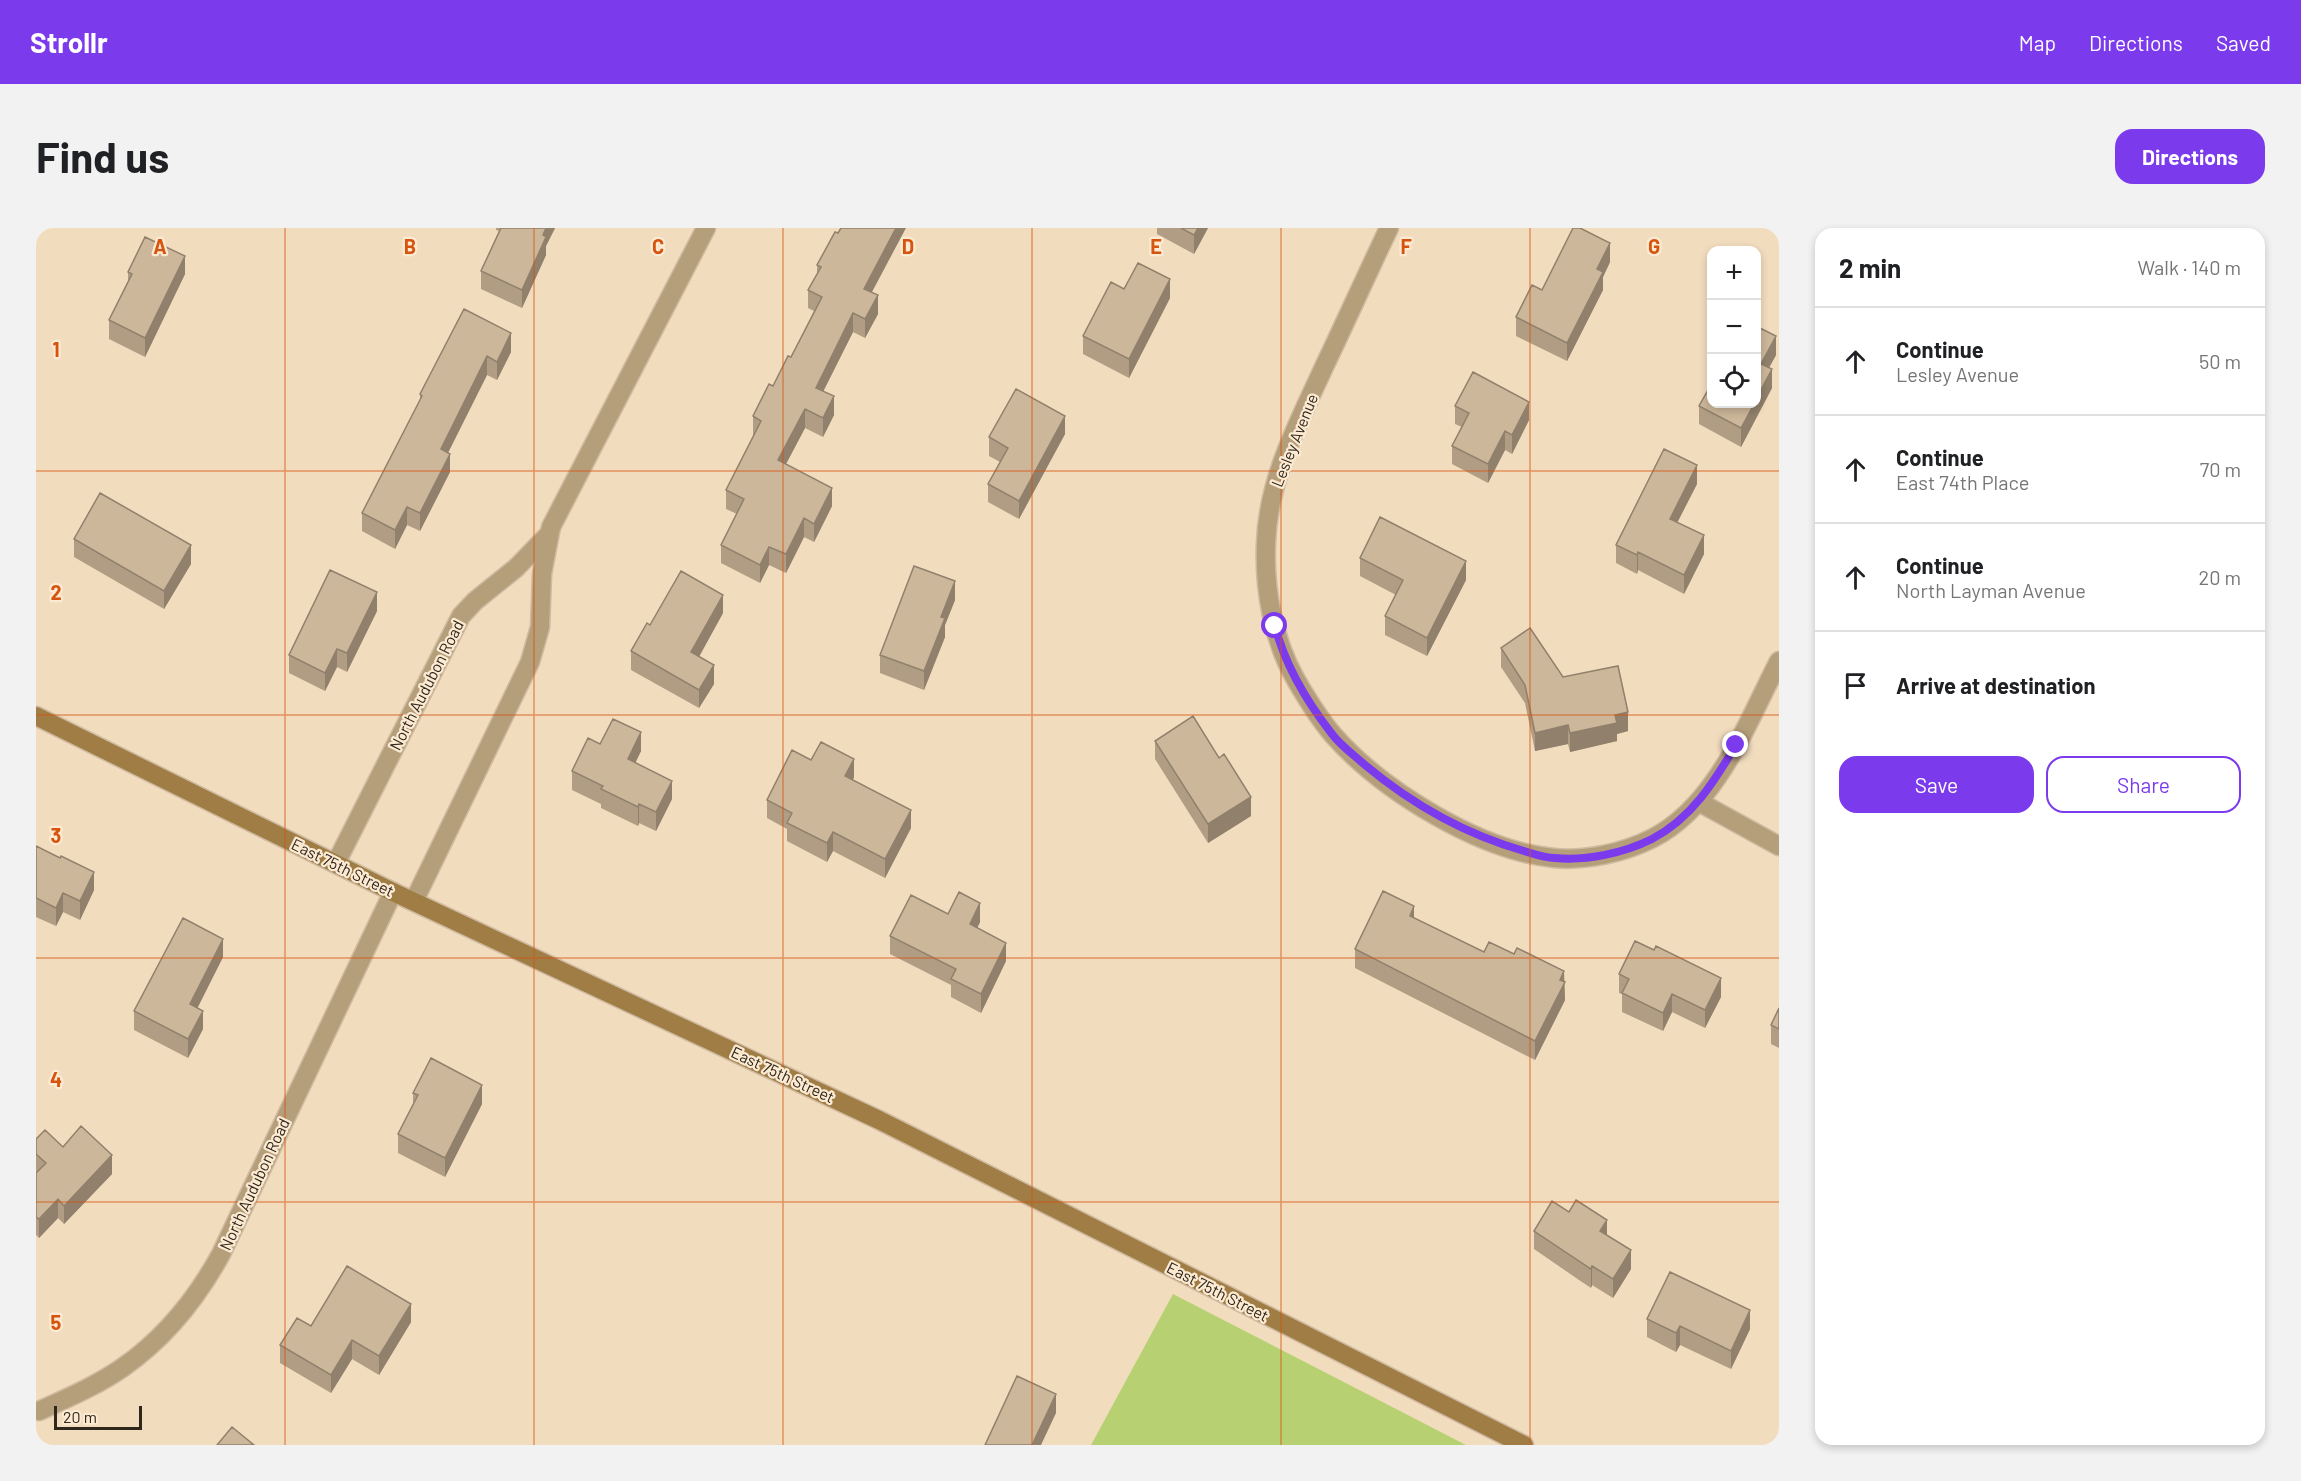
<!DOCTYPE html>
<html lang="en">
<head>
<meta charset="utf-8">
<style>
  body { margin:0; font-family:Barlow,sans-serif; background:#f2f2f2; color:#202124 }
  .controls { position:absolute; right:18px; top:18px; display:grid; overflow:hidden; border-radius:12px; box-shadow:0 3px 9px #0003 }
  .controls button { width:54px; height:54px; display:grid; place-items:center; padding:0; border:0; border-bottom:2px solid #e0e0e0; background:#fff; color:#202124; font:30px sans-serif }
  .scale { position:absolute; left:18px; bottom:15px; width:88px; box-sizing:border-box; padding-left:6px; border:3px solid #2f271b; border-top:0; font-size:16px; line-height:21px; white-space:nowrap; color:#2f271b; -webkit-text-stroke:4px #fcead2; paint-order:stroke }
  .stop { position:absolute; width:18px; height:18px; margin:-14px; border:4px solid #7c3aed; border-radius:50%; background:#fff }
  .stop.end { background:#7c3aed; border-color:#fff; box-shadow:0 2px 6px #0008 }
  .list { margin:0; padding:0; list-style:none }
  h2 { display:flex; justify-content:space-between; align-items:center; height:78px; margin:0; padding:0 24px; font-size:26px }
  h2 small { font-size:20px; font-weight:400; color:#757577 }
  .list li { display:grid; grid-template-columns:39px 1fr auto; gap:18px; align-items:center; box-sizing:border-box; height:108px; padding:0 24px; border-top:2px solid #e0e0e0 }
  .list b { display:block; font-size:22px; white-space:nowrap }
  .list p { margin:0; font-size:20px; white-space:nowrap; color:#757577 }
  .list em { font-size:20px; font-style:normal; color:#757577 }
  .actions { display:flex; gap:12px; padding:18px 24px }
  .actions a { flex:1; padding:14px 0; border:2px solid #7c3aed; border-radius:18px; text-align:center; font-size:21px; color:#7c3aed }
  .actions .main { background:#7c3aed; color:#fff }
  .icon { flex:none; width:33px; height:33px; fill:none; stroke:currentColor; stroke-width:2; stroke-linecap:round; stroke-linejoin:round }
  .map { position:relative; flex:none; width:1743px; height:1217px; overflow:hidden; border-radius:18px }
  header { display:flex; align-items:center; gap:36px; box-sizing:border-box; height:84px; padding:0 30px; background:#7c3aed; color:#fff }
  header strong { font-size:28px }
  nav { display:flex; gap:33px; margin-inline-start:auto; font-size:21px }
  .intro { display:flex; align-items:center; justify-content:space-between; box-sizing:border-box; height:144px; padding:0 36px }
  h1 { margin:0; font-size:42px }
  .button { padding:15px 27px; border-radius:18px; background:#7c3aed; color:#fff; font-size:21px; font-weight:700 }
  main { display:flex; gap:36px; padding:0 36px }
  aside { flex:1; background:#fff; border-radius:18px; box-shadow:0 3px 9px #0003 }
  .map>svg:first-child { display:block }
</style>
</head>
<body>
<header>
<strong>Strollr</strong>
<nav><a>Map</a><a>Directions</a><a>Saved</a></nav>
</header>
<div class="intro"><h1>Find us</h1><a class="button">Directions</a></div>
<main>
<div class="map">
<svg width="1743" height="1217" viewBox="0 0 1743 1217">
  <rect width="100%" height="100%" fill="#f2dcbe"/>
  <!-- green -->
  <path fill="#b7d172" d="M 1137,1066 L 1430,1217 L 1055,1217 Z"/>
  <g fill="none" stroke-linecap="round" stroke-linejoin="round">
    <defs>
      <path id="street" d="M 1353,0 C 1331,46 1310,93 1288,139 C 1262,196 1232,251 1230,315 C 1228,361 1237,412 1260,452 C 1271,471 1284,492 1298,508 C 1347,563 1444,623 1518,630 C 1549,633 1588,625 1617,610 C 1681,577 1711,495 1743,433
        M 1663,574 L 1743,618
        M 300,635 L 425,388 L 439,373 L 480,340 L 514,305
        M 378,673 L 494,434 L 504,399 L 506,346 L 515,299 L 670,0
        M 3,1183 C 31,1170 60,1158 86,1140 C 128,1111 161,1070 185,1026 L 357,664"/>
      <path id="secondary" d="M 0,488 L 357,664 L 843,892 L 1488,1217"/>
    </defs>
    <!-- street casing -->
    <use href="#street" stroke="#cfbba1" stroke-width="21"/>
    <!-- secondary casing -->
    <use href="#secondary" stroke="#cfbba1" stroke-width="21"/>
    <!-- street -->
    <use href="#street" stroke="#b59e7a" stroke-width="18"/>
    <!-- secondary -->
    <use href="#secondary" stroke="#9f7d45" stroke-width="18"/>
  </g>
  <!-- wall -->
  <path fill="#b09d84" d="M 460,0 L 519,0 L 510,18 L 510,27 L 486,80 L 445,61 L 445,43 L 463,3 L 460,2 Z
    M 1121,0 L 1172,0 L 1158,26 L 1121,6 Z
    M 802,5 L 836,64 L 842,86 L 829,110 L 817,104 L 787,163 L 798,187 L 787,209 L 769,200 L 750,236 L 796,278 L 778,314 L 768,309 L 750,345 L 733,337 L 724,355 L 685,335 L 685,317 L 701,286 L 690,281 L 690,262 L 718,207 L 717,207 L 717,188 L 755,129 L 778,83 L 772,80 L 772,62 L 781,46 L 781,37 Z
    M 1574,34 L 1567,49 L 1567,62 L 1531,133 L 1480,108 L 1480,89 L 1506,62 Z
    M 92,44 L 149,46 L 109,129 L 73,111 L 73,92 L 92,53 Z
    M 1088,61 L 1134,70 L 1093,150 L 1047,126 L 1047,108 Z
    M 428,81 L 475,124 L 461,152 L 451,147 L 412,224 L 414,244 L 384,303 L 371,297 L 359,321 L 326,303 L 326,285 L 384,172 L 384,166 Z
    M 1720,98 L 1740,127 L 1733,140 L 1736,160 L 1705,219 L 1663,196 L 1663,178 Z
    M 1419,178 L 1493,192 L 1476,226 L 1469,222 L 1452,255 L 1416,236 L 1416,218 L 1426,199 L 1419,196 Z
    M 1029,206 L 983,291 L 952,274 L 952,256 L 964,234 L 953,228 L 953,209 Z
    M 1661,256 L 1641,294 L 1668,326 L 1648,366 L 1602,342 L 1601,346 L 1580,335 L 1580,317 Z
    M 38,311 L 155,336 L 128,381 L 38,329 Z
    M 1324,330 L 1430,352 L 1391,428 L 1349,407 L 1349,388 L 1360,367 L 1324,348 Z
    M 919,372 L 909,397 L 909,409 L 888,462 L 844,445 L 844,427 Z
    M 341,383 L 311,444 L 301,439 L 289,463 L 253,445 L 253,427 Z
    M 687,385 L 663,429 L 678,456 L 663,480 L 595,442 L 595,423 L 614,397 Z
    M 1465,420 L 1527,449 L 1592,503 L 1581,506 L 1581,513 L 1534,524 L 1532,516 L 1499,523 L 1489,475 L 1465,439 Z
    M 1119,513 L 1215,588 L 1172,615 L 1119,531 Z
    M 564,516 L 605,523 L 599,535 L 636,571 L 620,603 L 603,595 L 602,598 L 565,580 L 565,576 L 536,562 L 536,543 Z
    M 775,532 L 818,549 L 817,552 L 875,600 L 849,650 L 797,623 L 791,634 L 751,613 L 751,601 L 731,590 L 731,572 Z
    M 0,618 L 58,662 L 44,692 L 27,684 L 20,698 L 0,689 Z
    M 912,686 L 944,694 L 941,700 L 970,733 L 945,785 L 915,769 L 915,757 L 854,726 L 854,708 Z
    M 1378,690 L 1448,724 L 1528,754 L 1529,772 L 1499,832 L 1319,740 L 1319,721 Z
    M 187,729 L 161,780 L 167,801 L 152,830 L 98,802 L 98,783 Z
    M 1583,746 L 1685,769 L 1669,800 L 1636,784 L 1627,803 L 1586,784 L 1586,766 L 1583,765 Z
    M 1743,780 L 1743,820 L 1735,816 L 1735,797 Z
    M 377,865 L 446,876 L 409,949 L 362,925 L 362,906 L 377,876 Z
    M 0,911 L 27,919 L 76,946 L 28,996 L 22,990 L 3,1010 L 0,1007 Z
    M 1498,1003 L 1571,1008 L 1595,1041 L 1577,1070 L 1556,1057 L 1555,1060 L 1543,1052 L 1498,1021 Z
    M 1611,1091 L 1714,1101 L 1695,1141 L 1644,1117 L 1640,1124 L 1611,1109 Z
    M 375,1094 L 343,1147 L 316,1131 L 295,1165 L 244,1135 L 244,1117 L 275,1098 Z"/>
  <!-- shaded-wall -->
  <path fill="#90806c" d="M 510,0 L 519,0 L 510,18 L 510,27 L 486,80 L 486,62 Z
    M 860,0 L 870,0 L 828,79 L 828,61 Z
    M 1162,0 L 1172,0 L 1158,26 L 1158,7 Z
    M 1574,15 L 1574,34 L 1567,49 L 1567,62 L 1531,133 L 1531,115 L 1561,41 Z
    M 149,28 L 149,46 L 109,129 L 109,110 Z
    M 1134,51 L 1134,70 L 1093,150 L 1093,131 Z
    M 842,67 L 842,86 L 829,110 L 829,91 Z
    M 817,85 L 817,104 L 780,178 L 780,160 Z
    M 475,105 L 475,124 L 461,152 L 461,134 Z
    M 1740,108 L 1740,127 L 1725,154 L 1725,136 Z
    M 451,128 L 451,147 L 405,239 L 405,221 Z
    M 1736,141 L 1736,160 L 1705,219 L 1705,200 L 1718,176 L 1720,176 L 1720,171 Z
    M 798,168 L 798,187 L 787,209 L 787,190 Z
    M 1493,174 L 1493,192 L 1476,226 L 1476,207 Z
    M 769,181 L 769,200 L 742,251 L 742,232 Z
    M 1029,188 L 1029,206 L 983,291 L 983,273 Z
    M 1469,203 L 1469,222 L 1452,255 L 1452,236 Z
    M 414,226 L 414,244 L 384,303 L 384,285 Z
    M 1661,237 L 1661,256 L 1634,309 L 1634,291 Z
    M 796,260 L 796,278 L 778,314 L 778,296 Z
    M 371,279 L 371,297 L 359,321 L 359,302 Z
    M 768,290 L 768,309 L 750,345 L 750,326 Z
    M 1668,307 L 1668,326 L 1648,366 L 1648,347 Z
    M 155,317 L 155,336 L 128,381 L 128,363 Z
    M 733,319 L 733,337 L 724,355 L 724,337 Z
    M 1602,324 L 1602,342 L 1601,346 L 1601,327 Z
    M 1430,333 L 1430,352 L 1391,428 L 1391,410 Z
    M 919,353 L 919,372 L 909,397 L 909,409 L 888,462 L 888,443 L 905,389 Z
    M 341,364 L 341,383 L 311,444 L 311,425 Z
    M 687,367 L 687,385 L 655,443 L 655,424 Z
    M 301,421 L 301,439 L 289,463 L 289,445 Z
    M 678,437 L 678,456 L 663,480 L 663,462 Z
    M 1592,484 L 1592,503 L 1581,506 L 1581,513 L 1534,524 L 1534,505 L 1579,487 Z
    M 1532,497 L 1532,516 L 1499,523 L 1499,505 Z
    M 605,504 L 605,523 L 592,550 L 592,531 Z
    M 818,531 L 818,549 L 809,567 L 809,548 Z
    M 636,553 L 636,571 L 620,603 L 620,584 Z
    M 1215,569 L 1215,588 L 1172,615 L 1172,596 Z
    M 603,576 L 603,595 L 602,598 L 602,579 Z
    M 875,582 L 875,600 L 849,650 L 849,631 Z
    M 797,604 L 797,623 L 791,634 L 791,615 Z
    M 58,644 L 58,662 L 44,692 L 44,673 Z
    M 27,665 L 27,684 L 20,698 L 20,680 Z
    M 944,675 L 944,694 L 934,715 L 934,696 Z
    M 1378,678 L 1378,697 L 1374,688 Z
    M 187,711 L 187,729 L 154,795 L 154,776 Z
    M 970,715 L 970,733 L 945,785 L 945,766 Z
    M 1528,743 L 1529,772 L 1499,832 L 1499,813 Z
    M 1685,750 L 1685,769 L 1669,800 L 1669,782 Z
    M 1636,766 L 1636,784 L 1627,803 L 1627,785 Z
    M 167,783 L 167,801 L 152,830 L 152,811 Z
    M 446,857 L 446,876 L 409,949 L 409,930 Z
    M 76,927 L 76,946 L 28,996 L 28,978 Z
    M 22,971 L 22,990 L 3,1010 L 3,991 Z
    M 1571,992 L 1571,1010 L 1564,1003 Z
    M 1595,1022 L 1595,1041 L 1577,1070 L 1577,1051 Z
    M 1556,1038 L 1556,1057 L 1555,1060 L 1555,1041 Z
    M 375,1076 L 375,1094 L 343,1147 L 343,1128 Z
    M 1714,1082 L 1714,1101 L 1695,1141 L 1695,1123 Z
    M 1644,1098 L 1644,1117 L 1640,1124 L 1640,1105 Z
    M 316,1112 L 316,1131 L 295,1165 L 295,1147 Z
    M 1020,1166 L 1020,1185 L 1005,1217 L 996,1217 Z"/>
  <!-- building -->
  <path fill="#cdb79a" stroke="#90806c" stroke-width="1.5" d="M 465,0 L 510,0 L 507,7 L 510,9 L 486,62 L 445,43 Z
    M 805,0 L 860,0 L 828,61 L 842,67 L 829,91 L 817,85 L 780,160 L 798,168 L 787,190 L 769,181 L 742,232 L 796,260 L 778,296 L 768,290 L 750,326 L 733,319 L 724,337 L 685,317 L 708,271 L 690,262 L 725,193 L 717,188 L 733,156 L 737,158 L 752,128 L 755,129 L 786,69 L 772,62 L 785,39 L 781,37 L 799,4 L 802,5 Z
    M 1145,0 L 1162,0 L 1158,7 Z
    M 1537,0 L 1544,0 L 1574,15 L 1561,41 L 1567,44 L 1531,115 L 1480,89 L 1496,57 L 1506,62 Z
    M 109,9 L 149,28 L 109,110 L 73,92 L 96,46 L 92,44 Z
    M 1102,35 L 1134,51 L 1093,131 L 1047,108 L 1075,54 L 1088,61 Z
    M 428,81 L 475,105 L 461,134 L 451,128 L 405,221 L 414,226 L 384,285 L 371,279 L 359,302 L 326,285 L 386,168 L 384,166 Z
    M 1720,98 L 1740,108 L 1725,136 L 1736,141 L 1720,171 Z
    M 1437,144 L 1493,174 L 1476,207 L 1469,203 L 1452,236 L 1416,218 L 1433,185 L 1419,178 Z
    M 1676,155 L 1676,176 L 1718,176 L 1705,200 L 1663,178 Z
    M 980,161 L 1029,188 L 983,273 L 952,256 L 972,220 L 953,209 Z
    M 1628,221 L 1661,237 L 1634,291 L 1668,307 L 1648,347 L 1602,324 L 1601,327 L 1580,317 Z
    M 64,265 L 155,317 L 128,363 L 38,311 Z
    M 1344,289 L 1430,333 L 1391,410 L 1349,388 L 1367,352 L 1324,330 Z
    M 878,338 L 919,353 L 905,389 L 909,390 L 888,443 L 844,427 Z
    M 294,342 L 341,364 L 311,425 L 301,421 L 289,445 L 253,427 Z
    M 645,343 L 687,367 L 655,424 L 678,437 L 663,462 L 595,423 L 611,395 L 614,397 Z
    M 1494,400 L 1527,449 L 1582,438 L 1592,484 L 1579,487 L 1581,495 L 1534,505 L 1532,497 L 1499,505 L 1489,457 L 1465,420 Z
    M 1157,488 L 1183,530 L 1188,526 L 1215,569 L 1172,596 L 1119,513 Z
    M 577,491 L 605,504 L 592,531 L 636,553 L 620,584 L 603,576 L 602,579 L 565,561 L 567,558 L 536,543 L 552,510 L 564,516 Z
    M 785,514 L 818,531 L 809,548 L 875,582 L 849,631 L 797,604 L 791,615 L 751,595 L 756,585 L 731,572 L 756,522 L 775,532 Z
    M 0,618 L 24,630 L 25,628 L 58,644 L 44,673 L 27,665 L 20,680 L 0,670 Z
    M 1347,663 L 1378,678 L 1374,688 L 1448,724 L 1453,714 L 1478,726 L 1481,720 L 1528,743 L 1524,752 L 1529,754 L 1499,813 L 1319,721 Z
    M 923,664 L 944,675 L 934,696 L 970,715 L 945,766 L 915,751 L 920,741 L 854,708 L 875,667 L 912,686 Z
    M 147,690 L 187,711 L 154,776 L 167,783 L 152,811 L 98,783 Z
    M 1599,713 L 1618,722 L 1620,718 L 1685,750 L 1669,782 L 1636,766 L 1627,785 L 1586,765 L 1593,751 L 1583,746 Z
    M 1743,780 L 1743,801 L 1735,797 Z
    M 395,830 L 446,857 L 409,930 L 362,906 L 382,867 L 377,865 Z
    M 45,898 L 76,927 L 28,978 L 22,971 L 3,991 L 0,989 L 0,945 L 10,935 L 0,926 L 0,911 L 9,902 L 27,919 Z
    M 1540,972 L 1571,992 L 1564,1003 L 1595,1022 L 1577,1051 L 1556,1038 L 1555,1041 L 1498,1003 L 1516,973 L 1533,984 Z
    M 311,1038 L 375,1076 L 343,1128 L 316,1112 L 295,1147 L 244,1117 L 261,1090 L 275,1098 Z
    M 1634,1044 L 1714,1082 L 1695,1123 L 1644,1098 L 1640,1105 L 1611,1091 Z
    M 981,1148 L 1020,1166 L 996,1217 L 949,1217 Z
    M 196,1199 L 218,1217 L 181,1217 Z"/>
  <g fill="none" stroke-linecap="round" stroke-linejoin="round">
    <!-- route -->
    <path stroke="#7c3aed" stroke-width="8" d="M 1239,398 C 1249,437 1271,474 1296,506 C 1305,518 1318,527 1329,537 C 1377,577 1428,606 1488,623 C 1498,626 1508,630 1519,630 C 1551,633 1588,625 1616,611 C 1656,590 1678,554 1700,517"/>
  </g>
  <!-- grid -->
  <path fill="none" stroke="#d6540e" stroke-width="1.5" stroke-opacity="0.55" d="M 249,0 L 249,1217M 498,0 L 498,1217M 747,0 L 747,1217M 996,0 L 996,1217M 1245,0 L 1245,1217M 1494,0 L 1494,1217M 0,243 L 1743,243M 0,487 L 1743,487M 0,730 L 1743,730M 0,974 L 1743,974"/>
  <g text-anchor="middle" dominant-baseline="central" stroke-width="4.5" stroke-linejoin="round" paint-order="stroke">
    <!-- street labels -->
    <g font-size="16" fill="#2f271b" stroke="#fcead2">
      <text transform="translate(1258 212) rotate(-68)">Lesley Avenue</text>
      <text transform="translate(390 457) rotate(-63)">North Audubon Road</text>
      <text transform="translate(307 639) rotate(26)">East 75th Street</text>
      <text transform="translate(747 846) rotate(25)">East 75th Street</text>
      <text transform="translate(218 956) rotate(-65)">North Audubon Road</text>
      <text transform="translate(1182 1063) rotate(27)">East 75th Street</text>
    </g>
  </g>
  <g font-size="20" text-anchor="middle" font-weight="bold" fill="#d6540e" stroke="#fcead2" stroke-width="4.5" stroke-linejoin="round" paint-order="stroke">
    <text x="124" y="26">A</text>
    <text x="374" y="26">B</text>
    <text x="622" y="26">C</text>
    <text x="872" y="26">D</text>
    <text x="1120" y="26">E</text>
    <text x="1370" y="26">F</text>
    <text x="1618" y="26">G</text>
    <text x="20" y="129">1</text>
    <text x="20" y="372">2</text>
    <text x="20" y="615">3</text>
    <text x="20" y="859">4</text>
    <text x="20" y="1102">5</text>
  </g>
</svg>
<div class="controls">
<button>+</button>
<button>−</button>
<button><svg class="icon" aria-label="locate" viewBox="0 0 24 24"><circle cx="12" cy="12" r="6"/><path d="M12 2v4M12 18v4M2 12h4M18 12h4"/></svg></button>
</div>
<div class="scale">20 m</div>
<div class="stop" style="left:1239px;top:398px"></div>
<div class="stop end" style="left:1700px;top:517px"></div>
</div>
<aside>
<h2>2 min<small>Walk · 140 m</small></h2>
<ul class="list">
<li><svg class="icon" aria-label="ahead" viewBox="0 0 24 24"><path d="M12 20V5M6 11l6-6 6 6"/></svg><div><b>Continue</b><p>Lesley Avenue</p></div><em>50 m</em></li>
<li><svg class="icon" aria-label="ahead" viewBox="0 0 24 24"><path d="M12 20V5M6 11l6-6 6 6"/></svg><div><b>Continue</b><p>East 74th Place</p></div><em>70 m</em></li>
<li><svg class="icon" aria-label="ahead" viewBox="0 0 24 24"><path d="M12 20V5M6 11l6-6 6 6"/></svg><div><b>Continue</b><p>North Layman Avenue</p></div><em>20 m</em></li>
<li><svg class="icon" aria-label="arrive" viewBox="0 0 24 24"><path d="M6 21V4h12l-3 4 3 4H6"/></svg><div><b>Arrive at destination</b></div></li>
</ul>
<div class="actions"><a class="main">Save</a><a>Share</a></div>
</aside>
</main>
</body>
</html>
